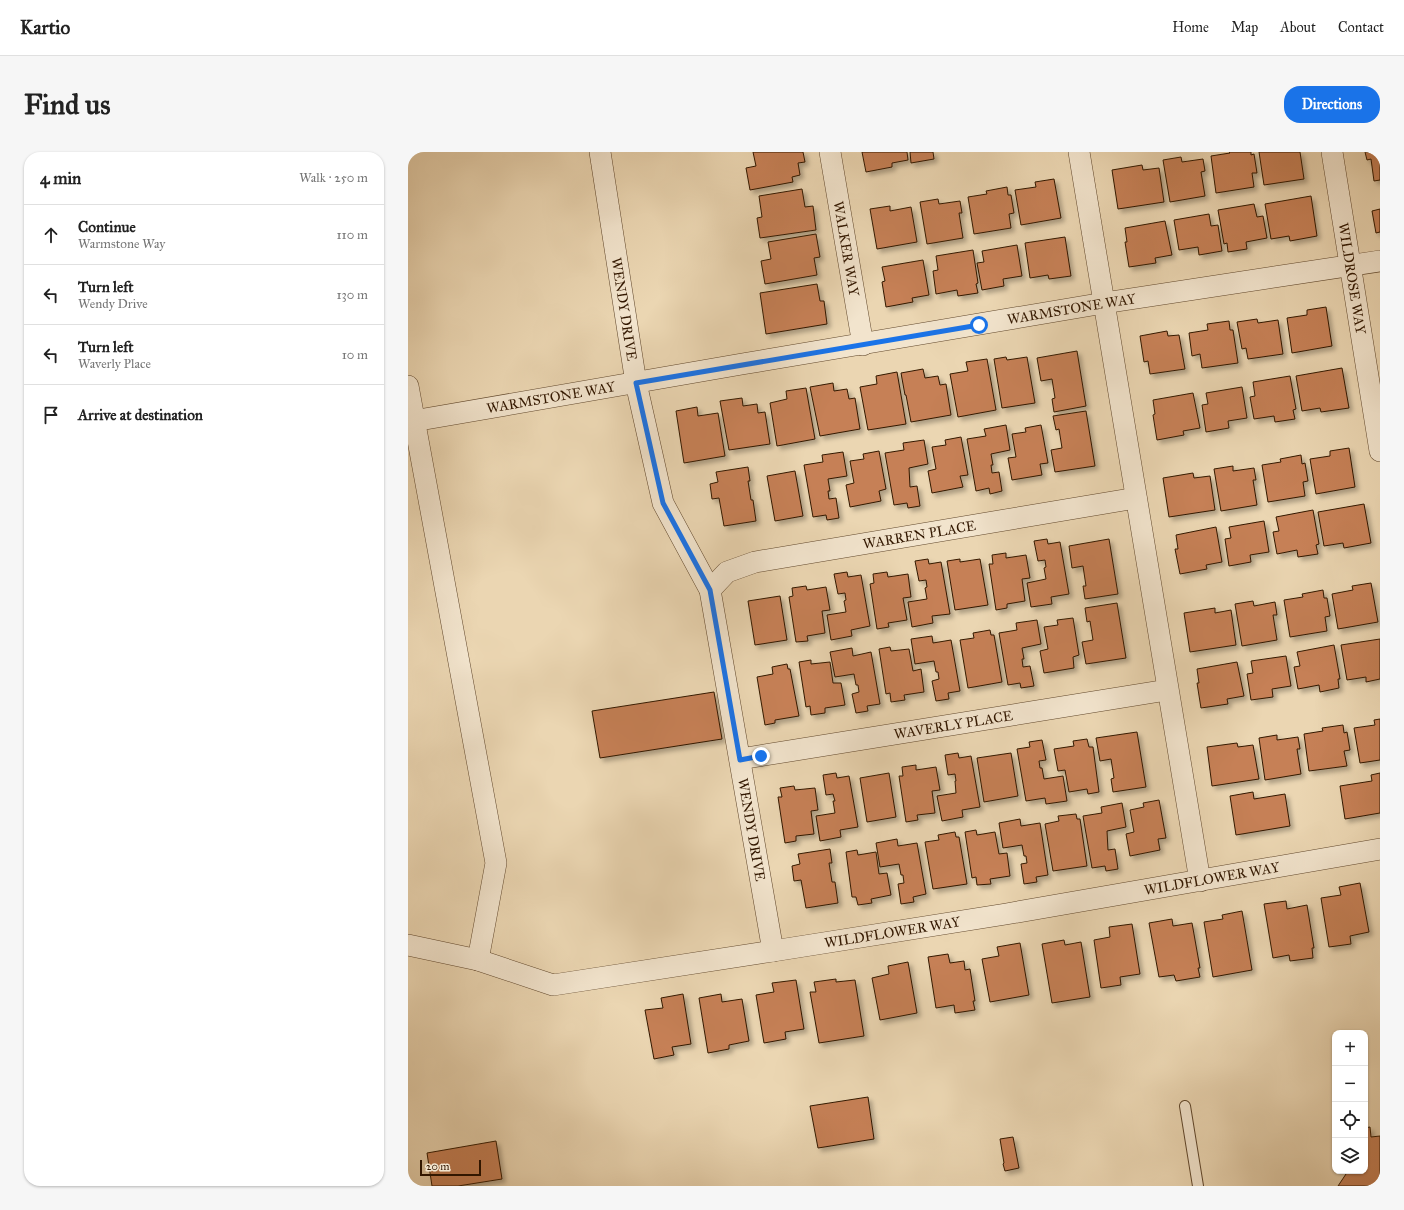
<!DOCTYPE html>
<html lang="en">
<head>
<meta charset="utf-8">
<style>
  body { margin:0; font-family:"IM FELL Great Primer",serif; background:#f6f6f6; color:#222 }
  .controls { position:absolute; right:12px; bottom:12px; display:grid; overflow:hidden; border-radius:8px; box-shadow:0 1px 3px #0004 }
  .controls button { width:36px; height:36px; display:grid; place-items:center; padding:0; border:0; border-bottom:1px solid #e0e0e0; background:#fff; color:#222; font:20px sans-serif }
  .scale { position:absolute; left:12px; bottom:10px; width:61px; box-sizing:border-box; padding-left:4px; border:2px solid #321700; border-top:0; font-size:11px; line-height:14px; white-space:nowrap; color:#321700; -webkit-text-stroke:3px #f2e4cd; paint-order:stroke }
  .stop { position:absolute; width:12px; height:12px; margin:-9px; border:3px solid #1a73e8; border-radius:50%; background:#fff }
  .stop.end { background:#1a73e8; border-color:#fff; box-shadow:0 1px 4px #0008 }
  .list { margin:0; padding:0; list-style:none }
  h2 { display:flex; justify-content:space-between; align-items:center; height:52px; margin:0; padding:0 16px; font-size:17px }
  h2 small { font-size:13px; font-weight:400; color:#767676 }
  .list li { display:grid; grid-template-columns:26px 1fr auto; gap:12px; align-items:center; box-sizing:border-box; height:60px; padding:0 16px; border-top:1px solid #e0e0e0 }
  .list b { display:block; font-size:15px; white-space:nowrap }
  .list p { margin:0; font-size:13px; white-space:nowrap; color:#767676 }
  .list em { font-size:13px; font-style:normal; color:#767676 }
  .icon { flex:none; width:22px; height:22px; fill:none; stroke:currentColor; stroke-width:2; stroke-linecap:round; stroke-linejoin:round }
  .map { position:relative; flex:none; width:972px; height:1034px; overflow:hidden; border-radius:16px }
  header { display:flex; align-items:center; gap:24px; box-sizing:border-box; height:56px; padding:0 20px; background:#fff; border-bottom:1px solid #e0e0e0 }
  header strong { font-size:19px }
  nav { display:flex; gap:22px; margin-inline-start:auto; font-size:14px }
  .intro { display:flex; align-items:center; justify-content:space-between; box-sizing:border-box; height:96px; padding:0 24px }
  h1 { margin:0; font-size:28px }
  .button { padding:10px 18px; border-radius:16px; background:#1a73e8; color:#fff; font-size:14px; font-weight:700 }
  main { display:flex; gap:24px; padding:0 24px }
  aside { flex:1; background:#fff; border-radius:16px; box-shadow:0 1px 3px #0004 }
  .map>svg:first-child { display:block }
</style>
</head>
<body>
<header>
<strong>Kartio</strong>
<nav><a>Home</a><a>Map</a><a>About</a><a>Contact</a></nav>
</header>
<div class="intro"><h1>Find us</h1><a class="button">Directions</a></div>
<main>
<aside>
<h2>4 min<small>Walk · 250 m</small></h2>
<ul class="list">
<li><svg class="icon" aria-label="ahead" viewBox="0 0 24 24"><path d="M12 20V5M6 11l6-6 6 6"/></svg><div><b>Continue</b><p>Warmstone Way</p></div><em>110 m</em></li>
<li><svg class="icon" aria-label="left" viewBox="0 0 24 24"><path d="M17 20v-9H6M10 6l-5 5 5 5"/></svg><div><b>Turn left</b><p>Wendy Drive</p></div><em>130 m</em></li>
<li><svg class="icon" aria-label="left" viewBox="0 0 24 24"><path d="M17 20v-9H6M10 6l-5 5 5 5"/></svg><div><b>Turn left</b><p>Waverly Place</p></div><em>10 m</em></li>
<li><svg class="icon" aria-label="arrive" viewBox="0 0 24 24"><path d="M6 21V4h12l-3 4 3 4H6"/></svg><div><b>Arrive at destination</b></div></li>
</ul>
</aside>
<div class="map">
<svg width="972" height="1034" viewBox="0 0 972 1034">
  <defs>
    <filter id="shadow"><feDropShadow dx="3.5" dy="3.5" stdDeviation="2" flood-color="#0004"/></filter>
  </defs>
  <rect width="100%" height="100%" fill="#ebd6b2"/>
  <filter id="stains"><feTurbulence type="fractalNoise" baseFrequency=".005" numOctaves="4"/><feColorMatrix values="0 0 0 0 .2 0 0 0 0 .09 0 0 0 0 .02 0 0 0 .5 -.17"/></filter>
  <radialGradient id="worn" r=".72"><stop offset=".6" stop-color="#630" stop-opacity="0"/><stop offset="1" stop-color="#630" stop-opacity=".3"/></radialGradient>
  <!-- building -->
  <path fill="#c68056" stroke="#321700" filter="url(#shadow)" d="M 345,0 L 395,0 L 397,10 L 390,11 L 392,23 L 384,25 L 385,30 L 342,38 L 338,16 L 348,14 Z
    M 454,0 L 499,0 L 500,8 L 484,11 L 484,15 L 458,20 Z
    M 502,0 L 525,0 L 526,7 L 503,11 Z
    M 821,0 L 843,0 L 843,3 L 846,2 L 849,21 L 844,21 L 846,35 L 808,41 L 803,4 L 822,1 Z
    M 851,0 L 892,0 L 896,27 L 856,33 Z
    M 957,0 L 972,0 L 972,28 L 966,29 L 963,7 L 959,8 Z
    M 773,5 L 774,10 L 795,7 L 797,19 L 793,20 L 797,44 L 762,50 L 755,8 Z
    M 734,13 L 735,18 L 751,16 L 756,50 L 710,57 L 704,18 Z
    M 646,27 L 653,66 L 613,73 L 607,38 L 628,35 L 627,30 Z
    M 599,35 L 600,43 L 603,43 L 606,61 L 601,62 L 603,76 L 566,82 L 560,45 L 579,42 L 578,39 Z
    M 394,37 L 397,55 L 405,54 L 408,78 L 352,86 L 349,66 L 354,65 L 351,44 Z
    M 903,44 L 909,84 L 882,89 L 881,84 L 863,87 L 857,52 Z
    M 530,47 L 531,52 L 552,49 L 554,61 L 551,61 L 555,86 L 519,92 L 512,50 Z
    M 846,52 L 849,65 L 855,64 L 859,86 L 838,90 L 839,97 L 820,100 L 819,91 L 816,92 L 810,58 Z
    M 482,54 L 482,59 L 503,55 L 509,90 L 469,97 L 462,57 Z
    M 972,57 L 972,80 L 968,81 L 964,59 Z
    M 801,62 L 803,74 L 810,73 L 814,99 L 791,103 L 790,95 L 771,98 L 766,68 Z
    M 757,69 L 764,103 L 747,106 L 748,111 L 721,115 L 717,90 L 719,90 L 717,76 Z
    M 408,82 L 412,105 L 406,106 L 409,123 L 357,132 L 353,109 L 363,107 L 360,90 Z
    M 657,85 L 663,124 L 641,127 L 640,123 L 622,126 L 617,91 Z
    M 609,93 L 614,124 L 595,127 L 596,134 L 574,138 L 569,111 L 576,110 L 574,99 Z
    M 565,98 L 570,131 L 568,132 L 570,141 L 550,144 L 549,138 L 528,142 L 525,119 L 530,118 L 528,104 Z
    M 515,108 L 521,143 L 504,146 L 505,150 L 478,155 L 474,130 L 477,129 L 474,115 Z
    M 409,132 L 412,149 L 416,149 L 419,172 L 358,182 L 352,141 Z
    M 918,155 L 924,194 L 884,201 L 879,166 L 899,163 L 899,158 Z
    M 849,167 L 850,171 L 870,168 L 875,202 L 840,207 L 838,196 L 834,197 L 829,170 Z
    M 821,169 L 822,178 L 825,178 L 830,211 L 794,216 L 792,202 L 784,204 L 781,181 L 800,178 L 799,172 Z
    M 759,179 L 760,184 L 771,183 L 777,217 L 742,222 L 740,209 L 736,210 L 732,184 Z
    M 669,199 L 678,254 L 646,260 L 644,247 L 647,246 L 644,227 L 633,229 L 629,206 Z
    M 598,205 L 599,208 L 619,205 L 627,251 L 594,256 L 586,207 Z
    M 579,207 L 588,258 L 550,265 L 542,222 L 560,219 L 558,210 Z
    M 934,216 L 941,256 L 913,260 L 912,256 L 894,259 L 888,224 Z
    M 515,217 L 517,226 L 530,224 L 532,233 L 538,232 L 543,263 L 503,270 L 498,243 L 497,243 L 493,221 Z
    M 489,220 L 498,272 L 460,278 L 452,235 L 469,232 L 468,224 Z
    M 882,224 L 888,257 L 885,258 L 887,267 L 867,270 L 866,264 L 846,267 L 842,245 L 847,244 L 845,230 Z
    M 425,231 L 426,239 L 439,237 L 441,247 L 447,246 L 452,277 L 412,284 L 402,235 Z
    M 834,235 L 839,266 L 820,269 L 821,276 L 798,280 L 794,253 L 800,252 L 798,241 Z
    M 398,236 L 407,287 L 369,294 L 362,251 L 379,247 L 378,239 Z
    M 785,241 L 792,276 L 775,279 L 776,283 L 749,288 L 745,263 L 747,262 L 745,248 Z
    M 334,246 L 335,254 L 349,252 L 350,261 L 357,260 L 362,292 L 321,298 L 312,249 Z
    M 289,255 L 290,264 L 310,261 L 317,304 L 276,311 L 268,259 Z
    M 678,259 L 687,314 L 647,320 L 643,298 L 654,296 L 651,277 L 648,278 L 645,264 Z
    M 598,273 L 602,298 L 583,302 L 585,313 L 583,313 L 584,321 L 591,320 L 594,339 L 582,342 L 581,336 L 568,339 L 559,287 L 578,284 L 576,277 Z
    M 633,273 L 640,311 L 632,312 L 634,323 L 604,328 L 600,306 L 608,305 L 604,282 L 618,280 L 617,276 Z
    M 553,285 L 560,323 L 552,324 L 555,335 L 524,341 L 520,319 L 528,317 L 524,295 L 538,293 L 537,288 Z
    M 516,288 L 520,312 L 501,316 L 502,335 L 509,334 L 512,354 L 500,356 L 499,351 L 486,353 L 477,301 L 496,298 L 495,291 Z
    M 941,296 L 947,335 L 908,342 L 902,307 L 922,304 L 922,299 Z
    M 471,299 L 478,337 L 471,339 L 473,349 L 442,355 L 438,333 L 446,331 L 442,309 L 456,307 L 455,302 Z
    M 435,300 L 439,324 L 420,327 L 422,339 L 420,339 L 421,347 L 428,346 L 431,366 L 419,368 L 418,363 L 405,365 L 396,313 L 415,310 L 414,303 Z
    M 893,303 L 894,312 L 897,311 L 900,329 L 895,330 L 897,344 L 860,350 L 854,313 L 873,310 L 872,307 Z
    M 825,314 L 825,319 L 846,316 L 848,328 L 845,328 L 849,353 L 813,359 L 806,317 Z
    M 340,315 L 342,329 L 340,329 L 343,348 L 345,348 L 348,369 L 316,374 L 311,346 L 304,347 L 302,332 L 310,330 L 308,320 Z
    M 387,319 L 395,364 L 367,369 L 359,324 Z
    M 785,321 L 786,326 L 802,324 L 807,358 L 761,365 L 755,326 Z
    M 956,352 L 963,391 L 936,396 L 935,391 L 916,394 L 910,360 Z
    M 905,358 L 911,392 L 908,393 L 910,402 L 890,405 L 889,398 L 869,402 L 865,380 L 871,379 L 868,365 Z
    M 856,369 L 861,400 L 842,403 L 843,410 L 821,414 L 817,387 L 823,386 L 821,375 Z
    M 808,375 L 814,410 L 798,413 L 799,417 L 772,422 L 767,397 L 770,397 L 768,383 Z
    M 639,387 L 640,392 L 652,390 L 661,442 L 643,445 L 644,452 L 623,455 L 619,431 L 638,427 L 636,416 L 638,415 L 637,408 L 630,409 L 626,389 Z
    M 701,387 L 710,442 L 677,447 L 675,434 L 678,434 L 675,414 L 664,416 L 661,394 Z
    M 598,401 L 598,406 L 618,403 L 622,426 L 614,427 L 617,449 L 599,452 L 599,456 L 588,458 L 581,412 L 585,412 L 584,403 Z
    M 520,407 L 521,412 L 533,410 L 542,462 L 524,464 L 525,471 L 504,475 L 500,450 L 519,447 L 517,436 L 519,435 L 518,428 L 511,429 L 507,409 Z
    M 552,407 L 552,410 L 572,407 L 580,453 L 547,458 L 539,409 Z
    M 439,420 L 440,425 L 453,423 L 462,474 L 443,478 L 444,484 L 423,488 L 419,463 L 438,460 L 436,449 L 438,448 L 437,441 L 430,442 L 426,422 Z
    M 479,420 L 480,425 L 500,422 L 503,445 L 495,446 L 499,468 L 480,471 L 481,475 L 469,477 L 462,432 L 466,431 L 465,422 Z
    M 963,431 L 970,470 L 930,477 L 924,442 L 945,438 L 944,434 Z
    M 398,434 L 399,438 L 418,435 L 422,458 L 414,459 L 417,481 L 399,484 L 400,489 L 388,490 L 381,445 L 385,444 L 384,436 Z
    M 915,438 L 916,446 L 919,446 L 922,464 L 917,465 L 919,479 L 882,485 L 876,448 L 895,445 L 894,442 Z
    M 372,444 L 379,488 L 347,493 L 340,449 Z
    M 845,449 L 846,454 L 867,450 L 869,463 L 865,463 L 869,488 L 834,494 L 827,452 Z
    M 709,451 L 718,506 L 678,512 L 674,490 L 685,488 L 682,469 L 679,470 L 677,456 Z
    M 807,456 L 807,461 L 823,458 L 828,493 L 782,500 L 776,461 Z
    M 665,466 L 671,503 L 665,505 L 666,516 L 636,521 L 632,499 L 640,497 L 636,475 L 650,473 L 649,468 Z
    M 629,468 L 633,492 L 614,496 L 616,507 L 614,507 L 615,515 L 622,514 L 626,534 L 613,536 L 612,531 L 600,533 L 591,481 L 609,478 L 608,471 Z
    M 582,478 L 583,483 L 586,483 L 594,530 L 560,536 L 552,488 L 566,486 L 565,481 Z
    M 524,484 L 525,491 L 543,488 L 552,539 L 540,541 L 541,547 L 528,549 L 524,529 L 531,527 L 530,520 L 528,520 L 526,509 L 507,512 L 503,487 Z
    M 972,487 L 972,527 L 958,530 L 958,525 L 939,528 L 933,493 Z
    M 926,493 L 932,527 L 930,527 L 931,536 L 912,540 L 911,533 L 890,537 L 886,515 L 892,514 L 889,500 Z
    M 482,495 L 483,499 L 501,497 L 505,519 L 513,517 L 516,540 L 496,543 L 497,548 L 483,550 L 482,541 L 478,542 L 471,497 Z
    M 444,496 L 445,504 L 463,500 L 472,552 L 459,554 L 460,559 L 448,561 L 444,542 L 451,540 L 450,533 L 448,533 L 446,522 L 427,525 L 422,500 Z
    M 878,504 L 883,534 L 864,537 L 865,545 L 843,548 L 839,522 L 845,521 L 843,509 Z
    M 403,508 L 403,512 L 422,510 L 425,531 L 433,531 L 437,553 L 417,556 L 417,561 L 403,563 L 402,554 L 398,555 L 391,510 Z
    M 829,510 L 836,544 L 819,547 L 820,552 L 793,556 L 789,531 L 791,531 L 789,517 Z
    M 379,512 L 380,517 L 382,517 L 391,564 L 367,568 L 367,571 L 357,573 L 349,525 L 365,522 L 364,515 Z
    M 306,540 L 314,587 L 192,606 L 184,559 Z
    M 972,567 L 972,608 L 952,611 L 946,576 L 967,573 L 966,568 Z
    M 935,573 L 936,581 L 939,580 L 942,598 L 936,599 L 939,614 L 901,619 L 896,582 L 915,579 L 914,576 Z
    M 729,580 L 738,635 L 705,640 L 703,627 L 706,626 L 703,607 L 692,609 L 688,586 Z
    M 869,583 L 869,588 L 890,585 L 892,597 L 889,597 L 893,622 L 857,628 L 851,586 Z
    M 679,587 L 681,595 L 685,595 L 691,640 L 680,642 L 679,637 L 661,640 L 657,618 L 650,619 L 646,597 L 666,594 L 665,589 Z
    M 634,588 L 638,608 L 631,609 L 632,616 L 634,616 L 636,627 L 655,624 L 659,649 L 638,652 L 637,646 L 618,649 L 609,597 L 622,595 L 621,590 Z
    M 829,591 L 830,595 L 845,593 L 851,627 L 804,634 L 799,595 Z
    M 550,601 L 551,606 L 563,604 L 572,655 L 554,658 L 555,665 L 534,669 L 529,644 L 548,641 L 547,629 L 548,629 L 547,622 L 540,623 L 537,603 Z
    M 603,601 L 610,644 L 576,650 L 569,606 Z
    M 508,613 L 508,618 L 528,615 L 532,638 L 524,639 L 527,661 L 509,663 L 510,668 L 498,670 L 491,624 L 495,624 L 494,615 Z
    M 428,621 L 429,626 L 441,624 L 450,675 L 432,678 L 433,685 L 412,689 L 408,664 L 427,661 L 425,649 L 427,649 L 425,642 L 418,643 L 415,623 Z
    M 481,621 L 488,665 L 459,670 L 452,626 Z
    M 972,621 L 972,661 L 937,667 L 932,634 L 964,629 L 963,623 Z
    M 386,634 L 387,638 L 407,636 L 410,658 L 403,659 L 406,682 L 388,684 L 388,689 L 377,691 L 370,645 L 374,645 L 372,636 Z
    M 845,640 L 846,647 L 877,642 L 882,674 L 828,683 L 822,644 Z
    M 751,648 L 758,686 L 750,687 L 752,698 L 722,704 L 718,682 L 726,680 L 722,658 L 736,655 L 735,651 Z
    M 714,651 L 718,675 L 699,679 L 700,698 L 707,697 L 710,717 L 698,719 L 697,714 L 684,716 L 675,664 L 694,661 L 693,655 Z
    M 668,662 L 669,667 L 672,667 L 679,714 L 645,719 L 637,672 L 651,669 L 650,664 Z
    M 612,667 L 613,674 L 632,671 L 640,723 L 628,725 L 629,730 L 616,732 L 613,712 L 619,711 L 618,704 L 616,704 L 614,693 L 595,696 L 591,671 Z
    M 568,678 L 569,683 L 587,680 L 591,702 L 599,701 L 602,724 L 582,727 L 583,732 L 569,733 L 568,725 L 564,726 L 557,680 Z
    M 547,680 L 548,685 L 551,685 L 559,732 L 525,737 L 517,690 L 531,688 L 530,683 Z
    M 489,687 L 490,694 L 509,691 L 518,742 L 505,745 L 506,750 L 493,752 L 490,732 L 496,731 L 495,723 L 493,723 L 491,712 L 472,715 L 468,691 Z
    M 422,697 L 424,711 L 421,711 L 424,730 L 427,730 L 430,751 L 398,756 L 393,728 L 386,729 L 384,714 L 392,712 L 390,702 Z
    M 449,698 L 450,703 L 468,700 L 471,722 L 479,721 L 483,743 L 463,747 L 464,751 L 450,753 L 448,745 L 444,745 L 438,700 Z
    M 952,731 L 961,780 L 942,784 L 943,792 L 921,795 L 913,746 L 933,743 L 931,735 Z
    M 878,749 L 879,757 L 899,753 L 906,796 L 904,796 L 905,806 L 882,809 L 881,803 L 865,806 L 856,752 Z
    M 834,759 L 844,818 L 805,825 L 796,770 L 815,767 L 814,763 Z
    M 764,767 L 765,774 L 784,771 L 792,816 L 790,816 L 792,825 L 768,829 L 766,823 L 751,825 L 741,771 Z
    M 724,772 L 732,822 L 712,825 L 713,833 L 693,836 L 686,788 L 702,785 L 701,775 Z
    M 656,788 L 657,793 L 673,790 L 682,845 L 644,851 L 634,792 Z
    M 612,791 L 621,843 L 582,850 L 574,807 L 591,804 L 589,795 Z
    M 540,802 L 542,811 L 556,809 L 557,818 L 562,817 L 567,849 L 565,849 L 567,858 L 547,861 L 546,853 L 528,856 L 520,805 Z
    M 500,810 L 509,861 L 472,868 L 464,826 L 481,822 L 480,814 Z
    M 428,827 L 428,830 L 447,828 L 456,884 L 411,891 L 402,840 L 408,840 L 406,830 Z
    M 388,828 L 396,877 L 377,880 L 378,887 L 356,891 L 348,843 L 366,840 L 364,831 Z
    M 275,842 L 283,892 L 264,895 L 266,903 L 246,907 L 237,858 L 255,856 L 253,846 Z
    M 313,842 L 314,850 L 334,847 L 341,889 L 321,893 L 321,897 L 300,901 L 291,846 Z
    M 460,945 L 466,987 L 410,996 L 402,954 Z
    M 962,975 L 963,985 L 972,984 L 972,1034 L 930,1034 L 940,1019 L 957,1019 L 957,976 Z
    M 605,985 L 611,1016 L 597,1019 L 595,1012 L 596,1011 L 592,987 Z
    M 88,989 L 94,1027 L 50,1034 L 24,1034 L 19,1001 Z"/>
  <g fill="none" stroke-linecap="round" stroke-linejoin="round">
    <defs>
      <path id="service" d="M 777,954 L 790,1034"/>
      <g id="minor">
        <path id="s1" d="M 192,0 L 228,231 L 255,351 L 302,438 L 365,799"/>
        <path id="s2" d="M 422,0 L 455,193"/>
        <path d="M 671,0 L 792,729"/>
        <path id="s3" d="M 924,0 L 972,299"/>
        <path d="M 0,234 L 88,711 L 70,808"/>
        <path id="s4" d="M 0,270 L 334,212 L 696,151 L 972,109"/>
        <path id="s5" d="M 302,438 L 319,420 L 347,410 L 728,346"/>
        <path id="s6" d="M 332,607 L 759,538"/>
        <path id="s7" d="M 0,793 L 70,808 L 145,833 L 365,799 L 598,762 L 972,697"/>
      </g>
    </defs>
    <!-- service casing -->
    <use href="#service" stroke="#60472c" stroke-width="12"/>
    <!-- minor casing -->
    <use href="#minor" stroke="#60472c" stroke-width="22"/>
    <!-- service -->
    <use href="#service" stroke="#f2e4cd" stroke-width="10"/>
    <!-- minor -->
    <use href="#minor" stroke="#f2e4cd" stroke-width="21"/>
  </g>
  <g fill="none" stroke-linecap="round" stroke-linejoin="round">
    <!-- route -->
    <path stroke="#1a73e8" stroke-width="5" d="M 353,604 L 332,608 L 302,438 L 255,351 L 228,231 L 571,173"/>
  </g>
  <g text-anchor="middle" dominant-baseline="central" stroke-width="3" stroke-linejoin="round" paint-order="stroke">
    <!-- street labels -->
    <g font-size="14" fill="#321700" stroke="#f2e4cd">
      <text stroke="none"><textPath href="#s2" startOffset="98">WALKER WAY</textPath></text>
      <text stroke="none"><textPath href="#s3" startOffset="128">WILDROSE WAY</textPath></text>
      <text stroke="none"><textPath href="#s1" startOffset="159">WENDY DRIVE</textPath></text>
      <text stroke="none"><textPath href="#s4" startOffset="673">WARMSTONE WAY</textPath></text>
      <text stroke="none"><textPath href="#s4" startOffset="145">WARMSTONE WAY</textPath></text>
      <text stroke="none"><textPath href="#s5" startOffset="221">WARREN PLACE</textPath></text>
      <text stroke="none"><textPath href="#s6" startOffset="216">WAVERLY PLACE</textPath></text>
      <text stroke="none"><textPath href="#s1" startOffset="699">WENDY DRIVE</textPath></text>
      <text stroke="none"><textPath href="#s7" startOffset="818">WILDFLOWER WAY</textPath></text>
      <text stroke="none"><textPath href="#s7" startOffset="494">WILDFLOWER WAY</textPath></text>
    </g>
  </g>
  <rect width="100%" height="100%" filter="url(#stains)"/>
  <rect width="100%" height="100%" fill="url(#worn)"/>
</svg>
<div class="controls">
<button>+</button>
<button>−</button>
<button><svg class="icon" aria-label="locate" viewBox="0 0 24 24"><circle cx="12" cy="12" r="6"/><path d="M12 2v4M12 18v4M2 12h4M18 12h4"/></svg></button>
<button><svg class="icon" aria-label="layers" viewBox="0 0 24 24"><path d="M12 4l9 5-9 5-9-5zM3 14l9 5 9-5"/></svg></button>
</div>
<div class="scale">20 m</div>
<div class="stop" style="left:571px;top:173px"></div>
<div class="stop end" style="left:353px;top:604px"></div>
</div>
</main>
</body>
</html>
